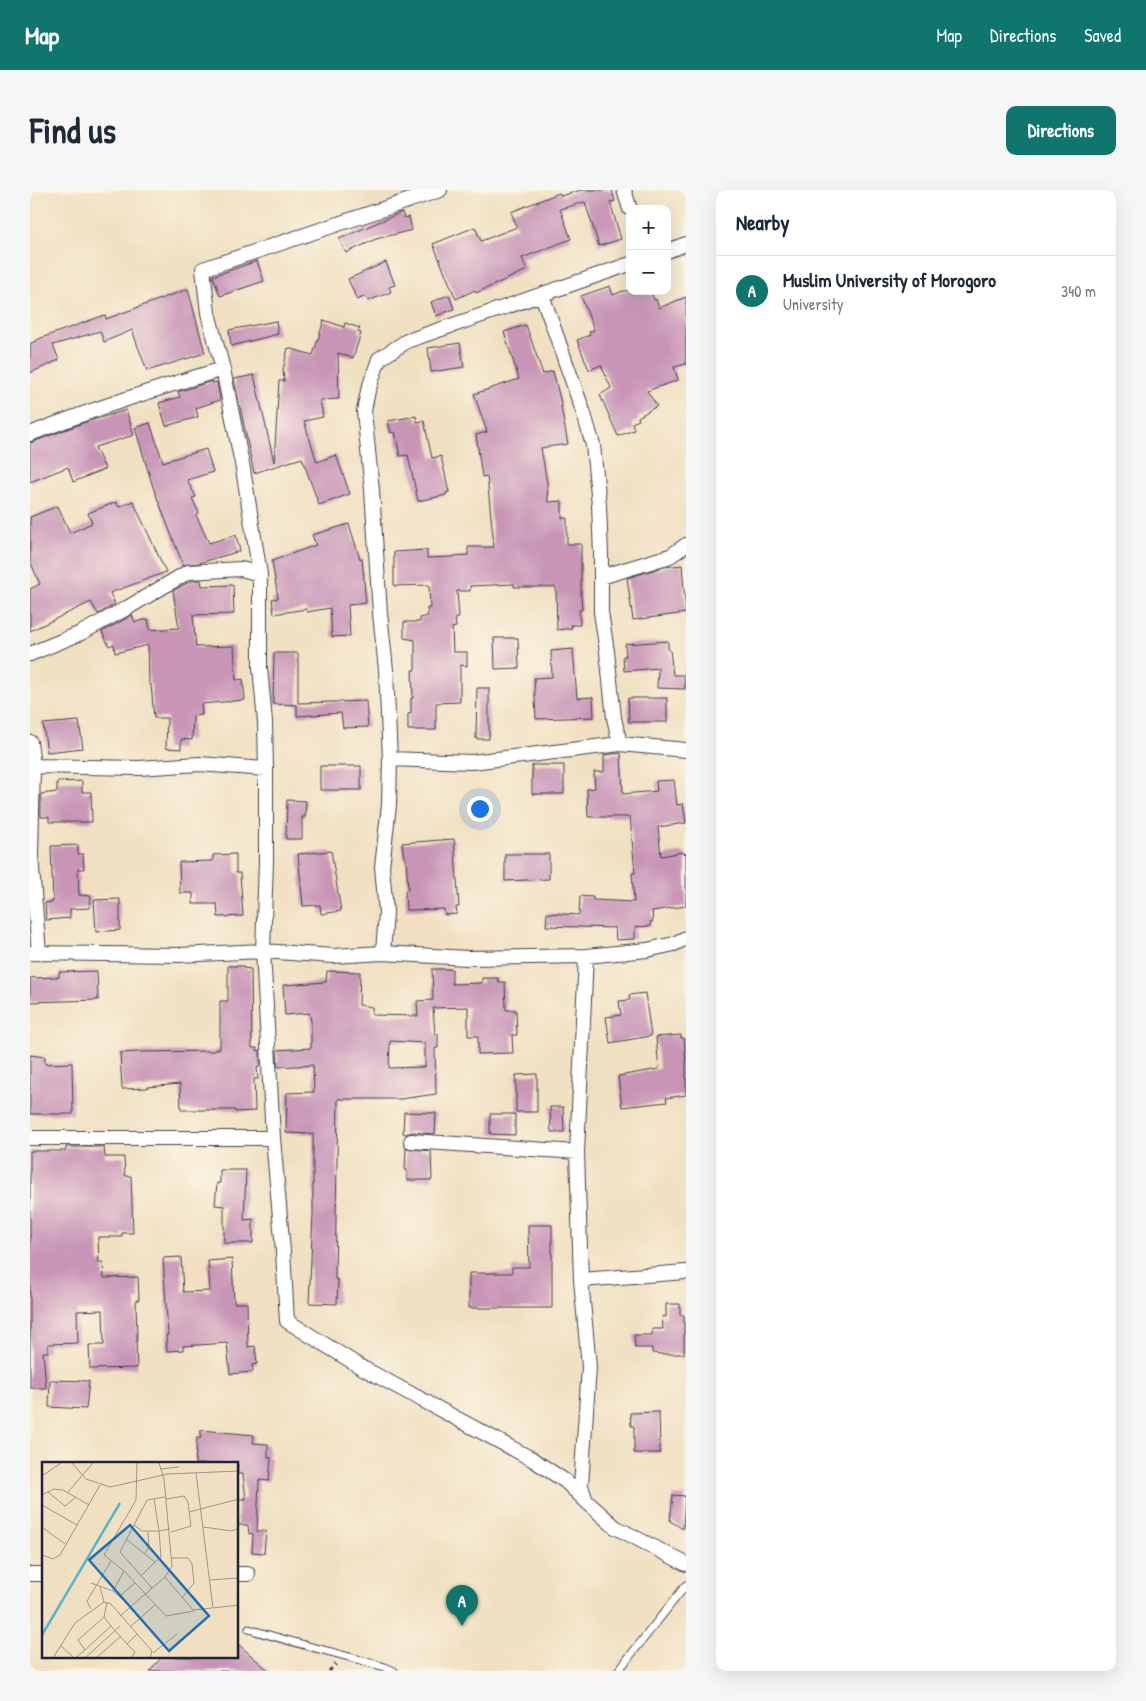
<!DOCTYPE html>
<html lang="en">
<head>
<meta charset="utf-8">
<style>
  body { margin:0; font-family:"Patrick Hand",sans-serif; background:#f6f6f7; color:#1f2937 }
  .controls { position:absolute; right:15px; top:15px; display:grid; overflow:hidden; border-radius:10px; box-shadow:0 5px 20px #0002 }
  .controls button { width:45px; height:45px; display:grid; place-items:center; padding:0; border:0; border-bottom:1px solid #e0e1e3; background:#fff; color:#1f2937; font:25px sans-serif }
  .you { position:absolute; left:449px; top:618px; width:18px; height:18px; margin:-12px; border:4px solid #fff; border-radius:50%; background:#1a73e8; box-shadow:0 0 0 8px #1a73e833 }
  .badge { display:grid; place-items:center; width:32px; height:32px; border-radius:50%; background:#0f766e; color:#fff; font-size:16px; font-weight:700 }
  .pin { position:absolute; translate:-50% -41px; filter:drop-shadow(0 1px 2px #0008) }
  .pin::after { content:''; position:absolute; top:26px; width:18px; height:15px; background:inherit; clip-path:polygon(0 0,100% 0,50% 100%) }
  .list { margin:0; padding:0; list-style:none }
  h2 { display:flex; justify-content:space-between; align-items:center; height:65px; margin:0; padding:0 20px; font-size:21px }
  h2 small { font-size:16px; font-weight:400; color:#747a83 }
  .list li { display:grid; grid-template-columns:32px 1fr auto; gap:15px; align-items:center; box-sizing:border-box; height:70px; padding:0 20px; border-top:1px solid #e0e1e3 }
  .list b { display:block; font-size:19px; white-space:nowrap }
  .list p { margin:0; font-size:16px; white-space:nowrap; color:#747a83 }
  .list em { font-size:16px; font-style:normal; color:#747a83 }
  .map { position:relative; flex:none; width:656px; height:1481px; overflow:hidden; border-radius:10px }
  header { display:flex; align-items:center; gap:30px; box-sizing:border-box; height:70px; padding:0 25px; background:#0f766e; color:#fff }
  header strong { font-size:24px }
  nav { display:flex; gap:28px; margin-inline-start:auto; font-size:18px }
  .intro { display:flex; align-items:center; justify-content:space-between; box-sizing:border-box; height:120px; padding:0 30px }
  h1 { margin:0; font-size:35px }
  .button { padding:12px 22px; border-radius:10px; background:#0f766e; color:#fff; font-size:18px; font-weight:700 }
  main { display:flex; gap:30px; padding:0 30px }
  aside { flex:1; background:#fff; border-radius:10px; box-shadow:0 5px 20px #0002 }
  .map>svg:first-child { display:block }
</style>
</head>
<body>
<header>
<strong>Map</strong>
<nav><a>Map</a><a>Directions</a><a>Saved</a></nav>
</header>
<div class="intro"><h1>Find us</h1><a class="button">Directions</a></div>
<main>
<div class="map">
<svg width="656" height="1481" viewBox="0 0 656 1481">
  <rect width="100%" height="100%" fill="#fcf5e5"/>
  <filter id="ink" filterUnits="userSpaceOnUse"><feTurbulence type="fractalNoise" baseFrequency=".02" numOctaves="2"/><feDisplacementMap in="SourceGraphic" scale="10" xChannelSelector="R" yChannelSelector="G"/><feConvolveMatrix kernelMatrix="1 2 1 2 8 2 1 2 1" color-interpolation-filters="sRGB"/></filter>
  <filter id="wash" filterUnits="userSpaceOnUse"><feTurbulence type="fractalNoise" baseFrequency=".0096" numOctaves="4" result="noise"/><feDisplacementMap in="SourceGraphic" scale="20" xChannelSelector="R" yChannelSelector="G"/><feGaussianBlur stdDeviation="1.12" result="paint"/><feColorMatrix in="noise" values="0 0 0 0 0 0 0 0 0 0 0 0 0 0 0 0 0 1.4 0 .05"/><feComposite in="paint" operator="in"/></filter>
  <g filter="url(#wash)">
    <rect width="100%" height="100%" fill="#f0e0c1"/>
    <g id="blocks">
      <!-- building -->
      <path fill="#c895b7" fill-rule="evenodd" d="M 552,0 L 582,0 L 585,11 L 580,12 L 591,49 L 569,56 L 555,12 L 530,19 L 541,49 L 492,68 L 497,80 L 446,103 L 445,100 L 426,109 L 403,54 L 445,37 L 451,51 L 487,37 L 481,22 L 529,3 L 531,6 Z
        M 372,22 L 374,28 L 379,27 L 382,40 L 346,49 L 316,63 L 309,49 Z
        M 227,71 L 234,91 L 190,106 L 183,86 Z
        M 356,72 L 365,95 L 359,97 L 361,102 L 338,111 L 336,106 L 327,110 L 318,89 Z
        M 580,96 L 583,105 L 593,101 L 621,101 L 624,110 L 626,109 L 629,118 L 656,107 L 656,174 L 644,177 L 648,190 L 617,201 L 627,216 L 608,227 L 609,230 L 602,233 L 604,240 L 588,246 L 570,205 L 581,198 L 571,175 L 559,180 L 547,150 L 560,145 L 559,142 L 564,140 L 551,106 Z
        M 158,99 L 175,163 L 117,181 L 102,140 L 74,152 L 70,141 L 23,155 L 29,170 L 0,183 L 0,154 L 11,148 L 75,125 L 76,129 Z
        M 419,105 L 424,119 L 406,126 L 401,112 Z
        M 294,130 L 314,137 L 315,133 L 330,138 L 328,142 L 331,143 L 323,168 L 308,163 L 309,209 L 290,210 L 293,227 L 274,231 L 287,272 L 306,265 L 320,304 L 289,315 L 272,268 L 224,283 L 204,189 L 224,185 L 244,272 L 249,191 L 254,191 L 253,180 L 258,158 L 283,165 Z
        M 246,131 L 248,144 L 201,156 L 199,140 Z
        M 496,135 L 513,184 L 523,181 L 532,217 L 531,217 L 538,254 L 511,258 L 517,293 L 518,312 L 532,311 L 532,328 L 537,328 L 537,354 L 551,354 L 551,405 L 552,420 L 549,420 L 550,435 L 541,435 L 542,438 L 527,440 L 526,397 L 484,397 L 484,394 L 440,396 L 440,401 L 427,401 L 429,428 L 425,428 L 426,437 L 422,438 L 423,462 L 437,462 L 437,476 L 430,475 L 430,512 L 406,513 L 406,540 L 378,540 L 378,524 L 381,523 L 381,508 L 383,508 L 382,480 L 385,480 L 385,450 L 374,448 L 374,432 L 390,432 L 390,428 L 398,426 L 397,418 L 400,418 L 399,395 L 364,396 L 364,362 L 397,360 L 397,368 L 424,367 L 424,366 L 438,365 L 438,357 L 464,357 L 457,286 L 452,287 L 446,245 L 457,242 L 444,204 L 489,189 L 474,142 Z
        M 430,153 L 434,177 L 401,182 L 398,158 Z
        M 182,191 L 182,193 L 187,192 L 190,210 L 166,218 L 168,227 L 136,236 L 129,213 L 150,207 L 148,202 Z
        M 96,220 L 104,245 L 65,257 L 75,279 L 43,292 L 38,277 L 0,292 L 0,253 L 56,232 Z
        M 386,226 L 387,232 L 394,231 L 402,268 L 411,266 L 419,302 L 416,303 L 416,305 L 388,311 L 378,265 L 370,266 L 365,242 L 361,243 L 358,231 Z
        M 120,233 L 133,272 L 176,259 L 183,282 L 157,290 L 166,307 L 162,308 L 169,323 L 166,325 L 179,353 L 206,345 L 210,361 L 169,373 L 153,375 L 123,297 L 105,238 Z
        M 103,311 L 136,382 L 80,403 L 85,414 L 68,424 L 61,412 L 0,441 L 0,399 L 10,394 L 0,371 L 0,327 L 28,316 L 40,343 L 62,333 L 58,323 L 86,312 L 89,317 Z
        M 319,334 L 330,369 L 332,368 L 336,413 L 318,415 L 320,446 L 302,447 L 300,418 L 277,422 L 276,419 L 244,424 L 242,409 L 248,408 L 242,371 L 286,355 L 282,345 Z
        M 652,375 L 656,423 L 603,430 L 597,388 L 634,377 Z
        M 171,390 L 172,396 L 203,395 L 204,424 L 163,425 L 166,457 L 204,456 L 206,490 L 213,489 L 215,510 L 171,514 L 172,525 L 163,526 L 162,550 L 151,549 L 151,559 L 136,558 L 137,528 L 124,528 L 121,494 L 119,494 L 118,455 L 85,463 L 84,454 L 79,456 L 72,442 L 102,425 L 105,432 L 118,429 L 120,440 L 149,438 L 143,401 L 161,391 Z
        M 464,448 L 488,448 L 489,478 L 465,479 Z
        M 638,451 L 638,460 L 640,460 L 643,485 L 655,485 L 655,499 L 627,498 L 628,478 L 594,481 L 593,466 L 596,466 L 595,454 Z
        M 543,459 L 547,508 L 563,507 L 564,527 L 506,529 L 504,488 L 522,487 L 521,461 Z
        M 244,463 L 268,463 L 268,513 L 336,511 L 338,537 L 313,538 L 311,523 L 267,526 L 267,515 L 243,514 Z
        M 447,498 L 459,498 L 459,549 L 446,549 Z
        M 598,508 L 637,508 L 637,532 L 599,532 Z
        M 49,531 L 53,558 L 17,562 L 13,534 Z
        M 591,563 L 593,604 L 627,601 L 626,591 L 644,590 L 647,615 L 653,614 L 656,633 L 628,637 L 631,666 L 653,662 L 653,664 L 656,663 L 656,716 L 622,721 L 623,731 L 620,732 L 621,736 L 605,737 L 605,749 L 586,750 L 585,738 L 516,736 L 517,723 L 549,725 L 550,706 L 563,707 L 563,710 L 604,712 L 602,683 L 605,683 L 600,627 L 558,627 L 557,599 L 565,598 L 564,582 L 574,582 L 574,565 Z
        M 502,575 L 534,575 L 534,604 L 502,604 Z
        M 290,576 L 331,576 L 331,600 L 290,600 Z
        M 52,591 L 52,602 L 61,602 L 62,632 L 19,632 L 19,627 L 11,627 L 11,604 L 27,602 L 27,592 Z
        M 257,610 L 276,611 L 275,627 L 272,627 L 272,649 L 256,649 Z
        M 424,649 L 429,717 L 426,717 L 427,724 L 415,725 L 414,719 L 376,720 L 375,700 L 378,700 L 376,668 L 374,668 L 372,653 Z
        M 48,655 L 48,664 L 53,664 L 54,679 L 48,679 L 49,705 L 61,706 L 60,718 L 40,719 L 40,728 L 16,730 L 15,713 L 23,712 L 21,656 Z
        M 301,661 L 311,721 L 291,724 L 290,715 L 273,716 L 268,664 Z
        M 206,664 L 206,683 L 210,683 L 213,726 L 188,727 L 187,714 L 163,714 L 163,703 L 150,703 L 149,672 L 183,671 L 183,665 Z
        M 475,664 L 519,664 L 519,689 L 475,691 Z
        M 90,709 L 90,740 L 66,742 L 64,710 Z
        M 198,776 L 213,776 L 213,778 L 221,779 L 222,858 L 227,858 L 227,861 L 230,860 L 230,877 L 227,877 L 228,889 L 224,889 L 225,921 L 205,922 L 205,920 L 151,920 L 150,894 L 117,897 L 117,898 L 92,899 L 90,863 L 108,862 L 185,861 L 185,859 L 190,859 L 190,811 L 198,811 Z
        M 402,779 L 422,779 L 422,794 L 452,793 L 452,788 L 468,788 L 468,792 L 475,792 L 476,820 L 486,820 L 487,845 L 482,845 L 483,863 L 448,864 L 448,846 L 438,846 L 438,817 L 403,818 L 405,844 L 408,844 L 408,858 L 405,858 L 406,904 L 371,909 L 308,909 L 305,1089 L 308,1090 L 307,1114 L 279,1113 L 283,1024 L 283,944 L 256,943 L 257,903 L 284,902 L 283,875 L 248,877 L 247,860 L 281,858 L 281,831 L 279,823 L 255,825 L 253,795 L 296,792 L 297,781 L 330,782 L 329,815 L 342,817 L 342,825 L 388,826 L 387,811 L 403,810 ZM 360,851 L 395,853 L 395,877 L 359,878 Z
        M 67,781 L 68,810 L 0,812 L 0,788 L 29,787 L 29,782 Z
        M 615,803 L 621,846 L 580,853 L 576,827 L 591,825 L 589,811 L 600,810 L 599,805 Z
        M 651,845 L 651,848 L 654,848 L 656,872 L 656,905 L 636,908 L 637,912 L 592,917 L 588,886 L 629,879 L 626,847 Z
        M 0,865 L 15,867 L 15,874 L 42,873 L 43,924 L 0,924 Z
        M 507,884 L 507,922 L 486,922 L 486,885 Z
        M 520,917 L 533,917 L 534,942 L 521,942 Z
        M 374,922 L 406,923 L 405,944 L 382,942 L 376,944 L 373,943 Z
        M 460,924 L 485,924 L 485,945 L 460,944 Z
        M 36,957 L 74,957 L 75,967 L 94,967 L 95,986 L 101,986 L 103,1043 L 92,1043 L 92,1047 L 68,1047 L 69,1073 L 73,1072 L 74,1088 L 108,1087 L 109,1110 L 106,1110 L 107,1151 L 106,1151 L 107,1178 L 60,1179 L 59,1155 L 74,1155 L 73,1120 L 47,1121 L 48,1153 L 18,1154 L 18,1162 L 13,1162 L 16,1198 L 0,1198 L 0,961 L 36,961 Z
        M 376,958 L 401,961 L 402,990 L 377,990 L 377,980 L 375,980 Z
        M 190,980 L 216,980 L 214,1030 L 223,1029 L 223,1053 L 194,1053 L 194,1016 L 185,1015 L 187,993 L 190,993 Z
        M 498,1035 L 522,1035 L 522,1118 L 439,1118 L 439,1083 L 482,1083 L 482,1077 L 499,1077 Z
        M 151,1067 L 153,1102 L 180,1101 L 178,1071 L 202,1069 L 204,1113 L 217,1113 L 218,1157 L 225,1156 L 227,1174 L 222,1175 L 223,1182 L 200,1184 L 197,1153 L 153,1156 L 153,1160 L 137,1161 L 136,1145 L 138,1145 L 133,1068 Z
        M 636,1114 L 650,1114 L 650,1125 L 654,1125 L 654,1164 L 631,1164 L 622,1163 L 622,1158 L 605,1158 L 604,1145 L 622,1145 L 622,1139 L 633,1139 L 632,1126 L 636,1127 Z
        M 20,1190 L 59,1191 L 56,1219 L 19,1217 Z
        M 629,1222 L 630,1263 L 604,1263 L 604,1236 L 601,1236 L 600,1223 Z
        M 171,1240 L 224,1245 L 223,1253 L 238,1254 L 238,1267 L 241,1268 L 239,1291 L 229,1290 L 227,1341 L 236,1341 L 234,1363 L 222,1362 L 223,1343 L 219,1344 L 218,1335 L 208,1335 L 208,1309 L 216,1309 L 213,1284 L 208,1284 L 208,1274 L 165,1274 L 167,1248 L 171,1248 Z
        M 643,1305 L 655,1306 L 653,1339 L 640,1331 Z
        M 208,1454 L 239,1481 L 120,1481 L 132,1467 L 208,1467 Z"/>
    </g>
  </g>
  <g filter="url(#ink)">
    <use href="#blocks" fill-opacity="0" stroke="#413e4f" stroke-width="1"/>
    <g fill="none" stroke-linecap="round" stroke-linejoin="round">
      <defs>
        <path id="lane" d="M 219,1439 C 264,1453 310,1464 355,1477 L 364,1481
          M 588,1481 L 656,1395"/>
        <path id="street" d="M 410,0 L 173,79 L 178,123 L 193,179 L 213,279 L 230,384 L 230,477 L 235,532 L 236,579 L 236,670 L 233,761 L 243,948 L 253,1061 L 257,1131 L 331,1177 L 502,1269 L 535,1291 L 556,1311
          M 594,0 L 600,19
          M 637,61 L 656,54
          M 0,244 C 63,219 128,198 193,179
          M 571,387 L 640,366 L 656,355
          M 0,464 L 51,443 L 97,418 L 158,382 L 211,379 L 230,384
          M 0,552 L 3,576 L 1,666 L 9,763
          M 590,554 L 656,560
          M 360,569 L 442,572 L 590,554 L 584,528 L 577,462 L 571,422 L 571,365 L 569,315 L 563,255 L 554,224 L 512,105
          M 3,576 L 109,578 L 169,574 L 236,579
          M 0,763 L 149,765 L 233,761 L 303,766 L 353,763 L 437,768 L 556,766 L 617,760 L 644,754 L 656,748
          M 353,763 L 356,722 L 352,677 L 359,615 L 360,569 L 356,480 L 350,423 L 342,300 L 334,221 L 338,201 L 349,169 L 377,151 L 600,74
          M 556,766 L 547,962 L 551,1090 L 559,1177 L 551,1296 L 556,1311 L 585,1337 L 656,1374
          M 0,948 L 243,948
          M 381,951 L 547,962
          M 551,1090 L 656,1082
          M 0,1384 L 14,1384
          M 208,1384 L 218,1384"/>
      </defs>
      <!-- lane casing -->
      <use href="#lane" stroke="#413e4f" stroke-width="9"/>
      <!-- street casing -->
      <use href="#street" stroke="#413e4f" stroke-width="16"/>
      <!-- path -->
      <path stroke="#413e4f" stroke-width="3" stroke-dasharray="4 4" stroke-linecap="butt" d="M 299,1481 L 306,1474"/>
      <!-- lane -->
      <use href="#lane" stroke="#fff" stroke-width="7"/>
      <!-- street -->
      <use href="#street" stroke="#fff" stroke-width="14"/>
    </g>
  </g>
  <!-- overview -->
  <g transform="translate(12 1272)">
    <rect width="196" height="196" fill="#f0e0c1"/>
    <path fill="none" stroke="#53b4d2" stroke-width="2.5" d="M 0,173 L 78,41"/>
    <path fill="none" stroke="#9e948b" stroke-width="1" d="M 30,1 L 44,17 L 68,25 L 126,12 L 197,9M 95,1 L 94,38 L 62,93 L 82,109 L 124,154 L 152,149M 118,7 L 137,5M 154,11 L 171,146 L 197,143M 0,14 L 19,1M 6,30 L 23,44 L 34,35M 26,30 L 51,1M 0,33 L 12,27 L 21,28 L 47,43M 124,37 L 142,34 L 146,40 L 149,64 L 129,70M 0,43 L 35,63M 147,50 L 197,37M 92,63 L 100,69 L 117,69 L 112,37M 0,65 L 23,82M 161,65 L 190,69 L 197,66M 84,77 L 113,100 L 100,113M 103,91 L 107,85 L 106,70M 0,93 L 11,97 L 18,93 L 58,23M 130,96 L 146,96 L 150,102 L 152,121 L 140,136M 113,100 L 119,95 L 117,69 L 128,67M 82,109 L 71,129 L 89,145M 123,115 L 151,148 L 170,146M 167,118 L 197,116M 49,121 L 71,129M 58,125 L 62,140M 110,126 L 78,90 L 105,38 L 123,35M 79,133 L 93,121M 49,147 L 45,139 L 69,99M 78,154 L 123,115 L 130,104 L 122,17 L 117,1M 62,155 L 65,140M 69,164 L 85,182M 88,165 L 113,143M 18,183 L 32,196M 111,191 L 135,172M 11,196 L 33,161 L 62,140 L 69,142 L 110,189 L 108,196M 33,196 L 43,188 L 69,164 L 62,155 L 36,178 L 43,188M 43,196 L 78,164M 54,196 L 78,175M 89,196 L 93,190 L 85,182 L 95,172"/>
    <path fill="#1f6fb2" fill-opacity="0.15" stroke="#1f6fb2" stroke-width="2.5" d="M 88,63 L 167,154 L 127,189 L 47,98 Z"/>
    <rect width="196" height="196" fill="none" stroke="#22223b" stroke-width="2.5"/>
  </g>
</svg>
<div class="controls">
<button>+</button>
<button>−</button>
</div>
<div class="you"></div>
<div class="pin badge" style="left:432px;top:1436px">A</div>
</div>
<aside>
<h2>Nearby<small></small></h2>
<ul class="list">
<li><span class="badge">A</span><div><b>Muslim University of Morogoro</b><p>University</p></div><em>340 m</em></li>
</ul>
</aside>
</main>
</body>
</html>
